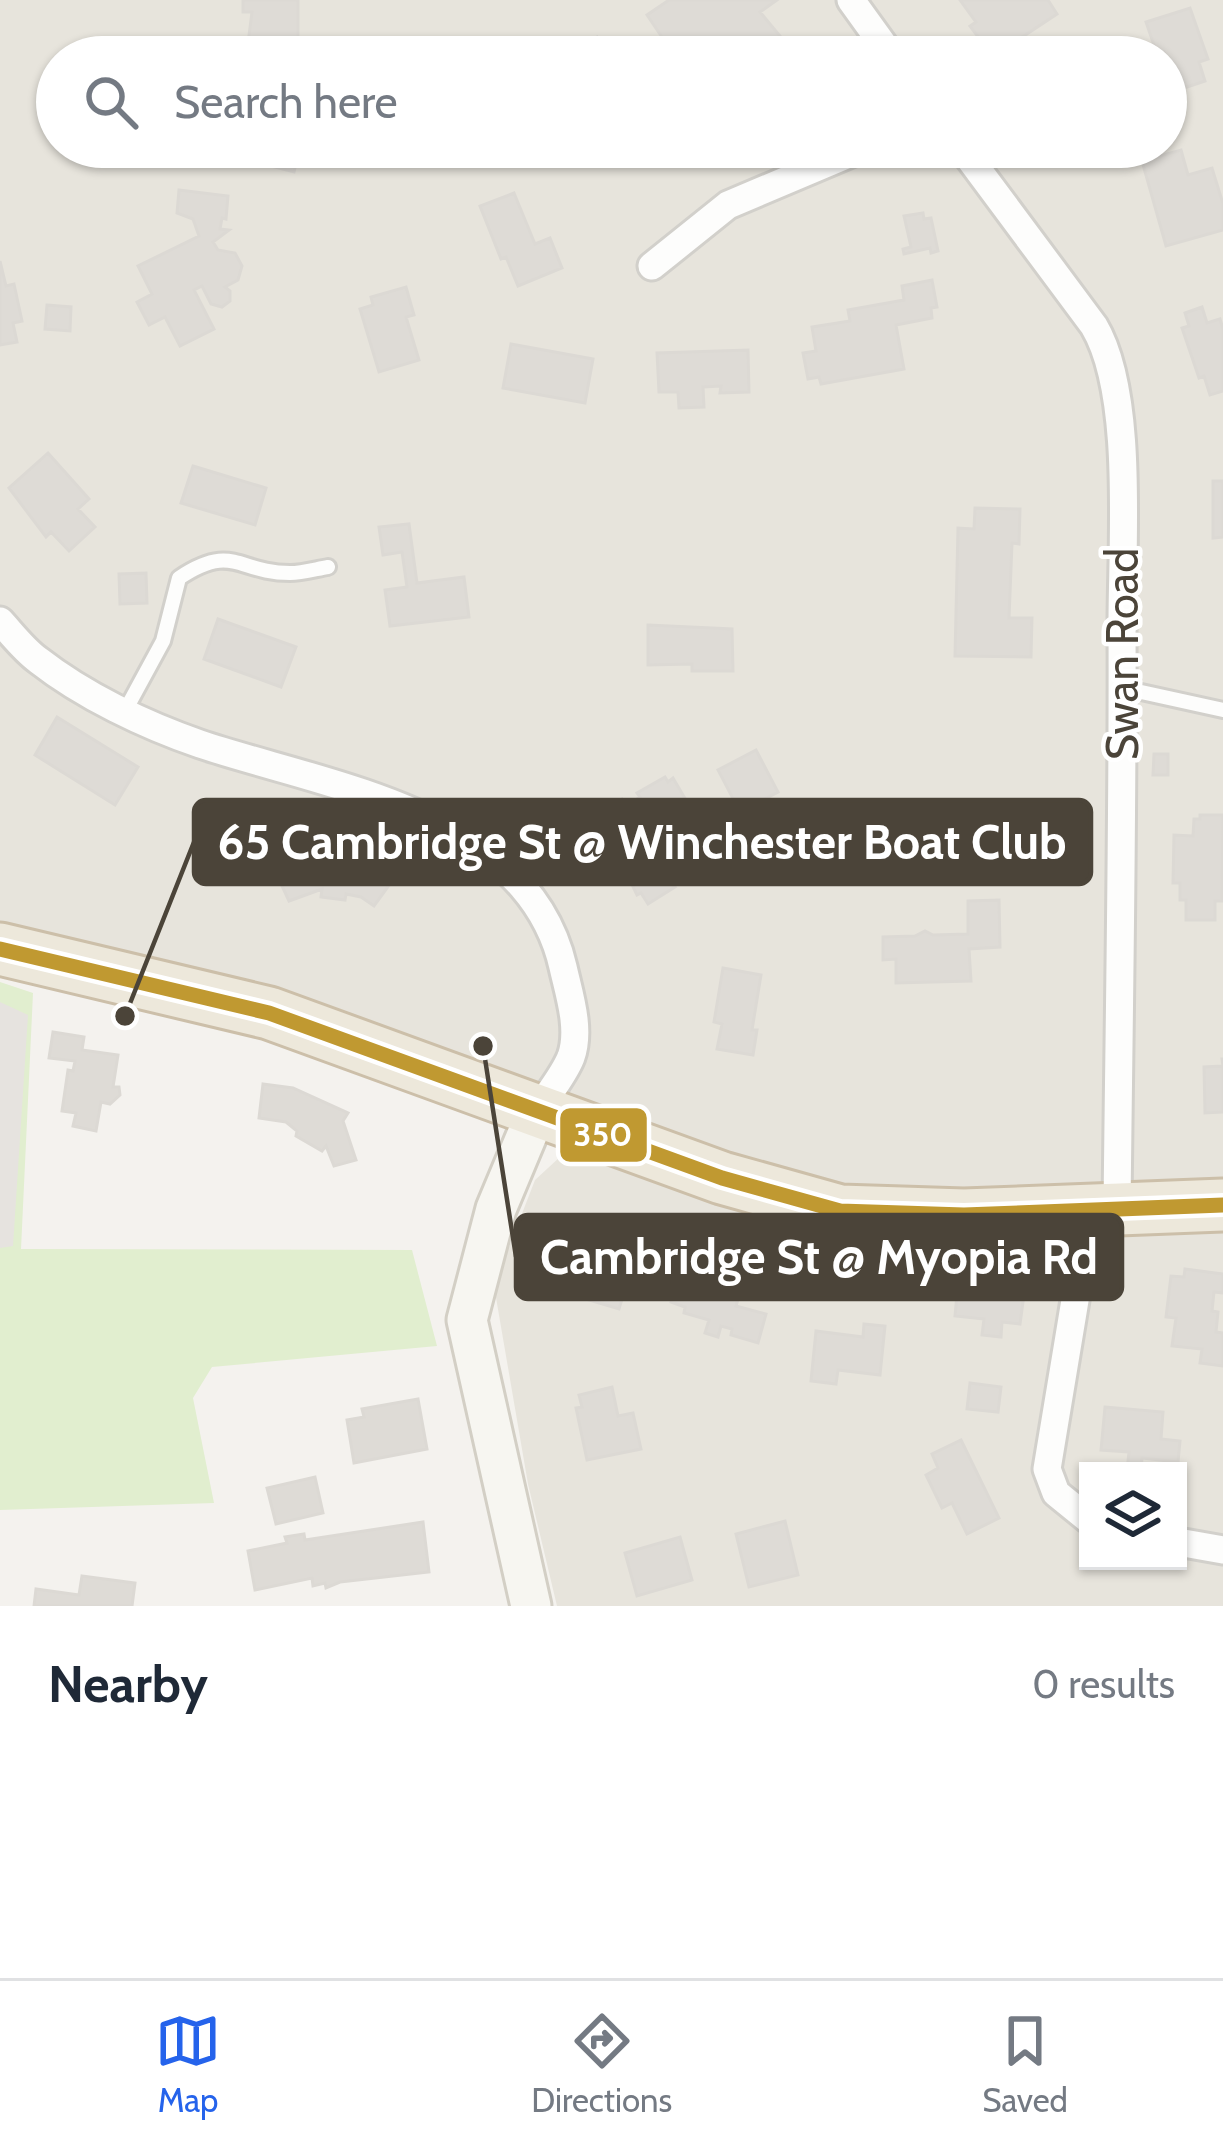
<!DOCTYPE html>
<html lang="en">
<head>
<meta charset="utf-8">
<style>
  body { margin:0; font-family:Cabin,sans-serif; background:#f6f6f7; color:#1f2937 }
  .controls { position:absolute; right:36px; bottom:36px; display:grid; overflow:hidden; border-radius:0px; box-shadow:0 3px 9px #0004 }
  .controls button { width:108px; height:108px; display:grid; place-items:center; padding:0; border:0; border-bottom:3px solid #e0e1e3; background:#fff; color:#1f2937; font:60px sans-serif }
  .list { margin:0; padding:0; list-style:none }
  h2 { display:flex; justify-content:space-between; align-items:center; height:156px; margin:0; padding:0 48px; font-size:51px }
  h2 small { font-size:39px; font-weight:400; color:#747a83 }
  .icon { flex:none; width:66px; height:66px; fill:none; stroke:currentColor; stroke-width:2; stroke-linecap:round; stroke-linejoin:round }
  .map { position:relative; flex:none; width:1223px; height:1606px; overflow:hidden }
  .search { position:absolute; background:#fff; box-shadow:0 3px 9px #0004; left:36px; right:36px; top:36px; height:132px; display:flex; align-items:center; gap:30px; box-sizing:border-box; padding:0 42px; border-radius:66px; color:#747a83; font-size:45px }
  .sheet { height:372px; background:#fff }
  nav { display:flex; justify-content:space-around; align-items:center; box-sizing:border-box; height:168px; border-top:3px solid #e0e1e3; background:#fff; font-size:33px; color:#747a83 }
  nav a { display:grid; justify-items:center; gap:6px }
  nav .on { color:#2563eb }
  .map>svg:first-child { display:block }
</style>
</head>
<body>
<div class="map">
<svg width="1223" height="1606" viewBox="0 0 1223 1606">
  <rect width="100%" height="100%" fill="#f4f2ee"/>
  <!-- residential -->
  <path fill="#e7e4dc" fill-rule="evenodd" d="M 0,0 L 1223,0 L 1223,1182 L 850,1199 L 0,924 ZM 57,57 L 1166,57 L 1166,147 L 57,147 Z
    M 586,1153 L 618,1162 L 1223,1229 L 1223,1606 L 557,1606 L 528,1484 L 494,1286 L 535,1180 L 561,1156 ZM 1088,1471 L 1178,1471 L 1178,1561 L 1088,1561 Z"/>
  <!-- green -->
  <path fill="#e1eecf" d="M 0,982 L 33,993 L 21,1249 L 412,1250 L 437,1346 L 212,1367 L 193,1398 L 214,1503 L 0,1510 Z"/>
  <!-- parking -->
  <path fill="#e6e3df" d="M 0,1002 L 28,1015 L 13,1246 L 0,1248 Z"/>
  <!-- building -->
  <path fill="#dedbd6" stroke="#dcd9d4" stroke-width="3" d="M 243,0 L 298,0 L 298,47 L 307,47 L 307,57 L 252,57 L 252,51 L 247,51 L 252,12 L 243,12 Z
    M 669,0 L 777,0 L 760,12 L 789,47 L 783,51 L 787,57 L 694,57 L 681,38 L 668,46 L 647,15 Z
    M 960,0 L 1048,0 L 1057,14 L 998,53 L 987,38 L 982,42 L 970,26 L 976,22 Z
    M 1190,8 L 1208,59 L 1199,62 L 1205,81 L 1178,90 L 1164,52 L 1157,54 L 1146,22 Z
    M 597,37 L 611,57 L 568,57 Z
    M 263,147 L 300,147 L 294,172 L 259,163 Z
    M 1181,150 L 1188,175 L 1212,168 L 1223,204 L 1223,230 L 1166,246 L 1142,161 Z
    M 179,190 L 228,196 L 226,219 L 222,218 L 220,229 L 229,230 L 213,242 L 218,250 L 235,253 L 242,266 L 238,280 L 225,287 L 230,291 L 230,301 L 222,307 L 211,304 L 202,286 L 194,290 L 214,329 L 180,346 L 165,317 L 149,325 L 137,302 L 152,294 L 138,266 L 199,236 L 193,219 L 177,213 Z
    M 514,193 L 535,244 L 550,238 L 562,268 L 518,286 L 506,257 L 501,259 L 480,206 Z
    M 923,213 L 924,219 L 931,218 L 938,251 L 931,253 L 930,248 L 904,254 L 903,249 L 911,247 L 904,216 Z
    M 0,261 L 6,286 L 14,284 L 22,321 L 13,323 L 17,342 L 0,345 Z
    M 932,280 L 937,307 L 931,308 L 932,318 L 896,325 L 904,369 L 821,384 L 819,377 L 808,379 L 803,353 L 816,351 L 812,327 L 850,321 L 848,310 L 904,300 L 902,286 Z
    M 406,287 L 414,315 L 406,317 L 419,360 L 379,372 L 360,309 L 373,305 L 371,297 Z
    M 47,305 L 71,307 L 70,331 L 45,329 Z
    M 1202,307 L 1207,323 L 1220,319 L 1223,329 L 1223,391 L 1210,395 L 1204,376 L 1199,378 L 1182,328 L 1189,326 L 1185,313 Z
    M 511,344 L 593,359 L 585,403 L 503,388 Z
    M 748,350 L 749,392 L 720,393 L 721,386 L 703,387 L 704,407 L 679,408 L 678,392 L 659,392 L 657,353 Z
    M 48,453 L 89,499 L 78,509 L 95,527 L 69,551 L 51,532 L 46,537 L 9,488 Z
    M 193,466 L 266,488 L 255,525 L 181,503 Z
    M 1213,481 L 1223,481 L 1223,537 L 1213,538 Z
    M 975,508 L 1020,509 L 1019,544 L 1012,543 L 1009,618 L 1032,618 L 1031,657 L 955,656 L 958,528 L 974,529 Z
    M 409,524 L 417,583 L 464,577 L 469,617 L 390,626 L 385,590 L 407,587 L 402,552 L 383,555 L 379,527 Z
    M 146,573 L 147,603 L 120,604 L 119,574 Z
    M 218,619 L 296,647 L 281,687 L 204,659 Z
    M 648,625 L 732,629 L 733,671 L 692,671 L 692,664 L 648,665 Z
    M 57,717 L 138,767 L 115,805 L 35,755 Z
    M 756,750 L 778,792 L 740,812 L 718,770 Z
    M 1154,754 L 1168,754 L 1168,775 L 1153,775 Z
    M 665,777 L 668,782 L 673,778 L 690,807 L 685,810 L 717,854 L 713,857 L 716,862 L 672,884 L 675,887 L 648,904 L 641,893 L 637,895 L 612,843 L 607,846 L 594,824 L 602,819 L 598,813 L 622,799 L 626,806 L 640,797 L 637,793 Z
    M 1200,815 L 1223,815 L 1222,901 L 1215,901 L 1215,920 L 1186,920 L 1186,900 L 1180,900 L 1180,883 L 1173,883 L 1174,835 L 1193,836 L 1194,819 L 1200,819 Z
    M 298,849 L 347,853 L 347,857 L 362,859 L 390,884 L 374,906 L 361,897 L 346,894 L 345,900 L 321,897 L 322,889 L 289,901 L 277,875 L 305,865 Z
    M 999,900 L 1000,947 L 969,949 L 971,981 L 896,983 L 896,959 L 883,960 L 883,937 L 915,936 L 925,931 L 933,935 L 968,934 L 968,901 Z
    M 723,968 L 761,975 L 752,1030 L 757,1030 L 753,1055 L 717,1049 L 722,1024 L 714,1022 Z
    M 53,1032 L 84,1037 L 82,1050 L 118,1055 L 113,1087 L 119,1087 L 120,1095 L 110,1104 L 101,1102 L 96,1131 L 73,1126 L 76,1113 L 62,1111 L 68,1070 L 73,1071 L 75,1061 L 49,1058 Z
    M 1222,1059 L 1223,1059 L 1223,1112 L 1205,1113 L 1204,1067 L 1223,1066 Z
    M 263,1084 L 293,1088 L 348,1113 L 343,1121 L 356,1160 L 334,1166 L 326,1146 L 322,1151 L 296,1136 L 297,1131 L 286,1122 L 259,1118 Z
    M 595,1217 L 614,1223 L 598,1274 L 627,1283 L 619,1309 L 589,1300 L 595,1279 L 562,1268 L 572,1236 L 582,1239 Z
    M 692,1265 L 704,1268 L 700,1281 L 731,1289 L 729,1296 L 738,1299 L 736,1306 L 766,1314 L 758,1343 L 731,1335 L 732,1329 L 721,1326 L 718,1337 L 705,1333 L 709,1320 L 684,1313 L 685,1307 L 671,1302 L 677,1282 L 686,1284 Z
    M 1185,1269 L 1223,1274 L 1223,1293 L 1214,1292 L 1212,1311 L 1218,1312 L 1216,1332 L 1223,1333 L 1223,1366 L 1200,1363 L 1202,1349 L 1172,1346 L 1176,1318 L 1166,1317 L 1171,1276 L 1184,1277 Z
    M 971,1281 L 1025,1287 L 1020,1324 L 1002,1322 L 1001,1337 L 982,1335 L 984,1319 L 955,1316 L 957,1294 L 969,1295 Z
    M 864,1324 L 885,1326 L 880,1375 L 838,1370 L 836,1384 L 811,1381 L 816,1331 L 863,1337 Z
    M 970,1383 L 1001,1387 L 998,1412 L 967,1409 Z
    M 612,1387 L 618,1416 L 633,1413 L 641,1449 L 587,1460 L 576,1408 L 582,1407 L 579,1395 Z
    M 418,1399 L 427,1449 L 354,1463 L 347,1420 L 364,1417 L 362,1409 Z
    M 1105,1407 L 1163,1412 L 1161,1439 L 1180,1441 L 1178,1462 L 1142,1458 L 1141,1471 L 1127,1471 L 1129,1452 L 1101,1450 Z
    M 961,1440 L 999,1518 L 967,1534 L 952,1503 L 942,1508 L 926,1475 L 938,1468 L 932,1454 Z
    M 315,1477 L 323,1513 L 276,1524 L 267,1488 Z
    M 785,1521 L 798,1575 L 749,1587 L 736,1534 Z
    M 423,1522 L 429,1572 L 340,1582 L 326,1588 L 325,1583 L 313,1586 L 312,1578 L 255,1590 L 248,1551 L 287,1543 L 285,1537 L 304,1534 L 305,1540 Z
    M 680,1537 L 692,1580 L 637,1596 L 625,1553 Z
    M 82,1576 L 135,1583 L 132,1606 L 34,1606 L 36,1589 L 79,1595 Z"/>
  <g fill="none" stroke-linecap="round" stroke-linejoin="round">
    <defs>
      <path id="lane" d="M 1123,688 L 1223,710
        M 125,711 L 163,641 L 179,578 C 233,542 238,573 290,573 C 302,573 316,569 328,567"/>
      <path id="street" d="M 851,0 L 892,57
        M 961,147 L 1094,326 C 1134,393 1122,542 1122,623 C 1123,819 1119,1014 1117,1210
        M 652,266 L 728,205 L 865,147
        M 0,621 C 12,634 24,650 38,660 C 84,696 145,725 200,744 C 325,786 528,812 563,967 C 569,994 581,1029 571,1057 C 564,1075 548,1094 537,1111
        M 1086,1212 L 1084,1246 L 1047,1469 L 1056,1493 L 1088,1519
        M 1178,1542 L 1223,1550"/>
      <path id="secondary" d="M 531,1606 L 467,1320 L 496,1209 L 537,1111"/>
      <path id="highway" d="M 0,949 L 269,1013 L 722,1178 L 840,1211 L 964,1215 L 1223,1205"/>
    </defs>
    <!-- lane casing -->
    <use href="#lane" stroke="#d2d0cb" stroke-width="20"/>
    <!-- street casing -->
    <use href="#street" stroke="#d2d0cb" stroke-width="33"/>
    <!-- secondary casing -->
    <use href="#secondary" stroke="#d3cfc5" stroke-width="45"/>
    <!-- highway casing -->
    <use href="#highway" stroke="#ccbfa9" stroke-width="57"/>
    <!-- lane -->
    <use href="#lane" stroke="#fdfdfc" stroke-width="14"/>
    <!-- street -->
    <use href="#street" stroke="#fdfdfc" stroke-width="27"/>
    <!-- secondary -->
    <use href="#secondary" stroke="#f7f6f1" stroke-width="39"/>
    <!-- highway -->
    <use href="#highway" stroke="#ede8db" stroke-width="51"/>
    <defs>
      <path id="bus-1" d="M 0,949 L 269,1013 L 722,1178 L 840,1211 L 964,1215 L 1223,1205"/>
    </defs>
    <!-- bus-1 casing -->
    <use href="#bus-1" stroke="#fff" stroke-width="24"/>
    <!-- bus-1 -->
    <use href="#bus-1" stroke="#c09931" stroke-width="15"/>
  </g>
  <g text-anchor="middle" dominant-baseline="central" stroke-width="9" stroke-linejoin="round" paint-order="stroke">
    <!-- street labels -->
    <g font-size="45" fill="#4b4439" stroke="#fff">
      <text transform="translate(1122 654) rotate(-90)">Swan Road</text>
    </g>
  </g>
  <!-- callouts -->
  <path fill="none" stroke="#4b4439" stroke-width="4.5" d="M125 1016L194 842M483 1046L516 1257"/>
  <g fill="#4b4439" stroke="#fff" stroke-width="4.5">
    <circle cx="125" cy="1016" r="12"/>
    <circle cx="483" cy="1046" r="12"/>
  </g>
  <g fill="#4b4439" stroke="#4b4439" stroke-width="4.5">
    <rect x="194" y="800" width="897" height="84" rx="12"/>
    <rect x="516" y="1215" width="606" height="84" rx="12"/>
  </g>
  <g font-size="48" text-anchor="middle" font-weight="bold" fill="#fff">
    <text x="642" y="859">65 Cambridge St @ Winchester Boat Club</text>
    <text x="819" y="1274">Cambridge St @ Myopia Rd</text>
  </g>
  <rect stroke="#fff" stroke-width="4.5" x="558" y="1106" width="91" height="58" rx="12" fill="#c09931"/>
  <g font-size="33" text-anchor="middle" font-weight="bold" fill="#fff">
    <text x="603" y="1146">350</text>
  </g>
</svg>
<div class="controls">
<button><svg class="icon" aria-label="layers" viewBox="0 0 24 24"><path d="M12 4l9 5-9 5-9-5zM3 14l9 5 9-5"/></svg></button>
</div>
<div class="search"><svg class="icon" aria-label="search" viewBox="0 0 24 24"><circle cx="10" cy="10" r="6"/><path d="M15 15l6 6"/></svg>Search here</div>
</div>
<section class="sheet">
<h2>Nearby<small>0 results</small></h2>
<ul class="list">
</ul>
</section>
<nav>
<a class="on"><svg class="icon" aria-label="map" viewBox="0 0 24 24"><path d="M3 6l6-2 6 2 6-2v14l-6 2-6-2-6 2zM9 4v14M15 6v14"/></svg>Map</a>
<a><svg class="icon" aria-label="directions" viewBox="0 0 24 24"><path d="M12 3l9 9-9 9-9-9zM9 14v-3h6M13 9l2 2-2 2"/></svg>Directions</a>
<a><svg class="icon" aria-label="saved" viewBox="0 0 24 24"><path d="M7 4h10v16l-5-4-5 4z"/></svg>Saved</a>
</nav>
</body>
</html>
